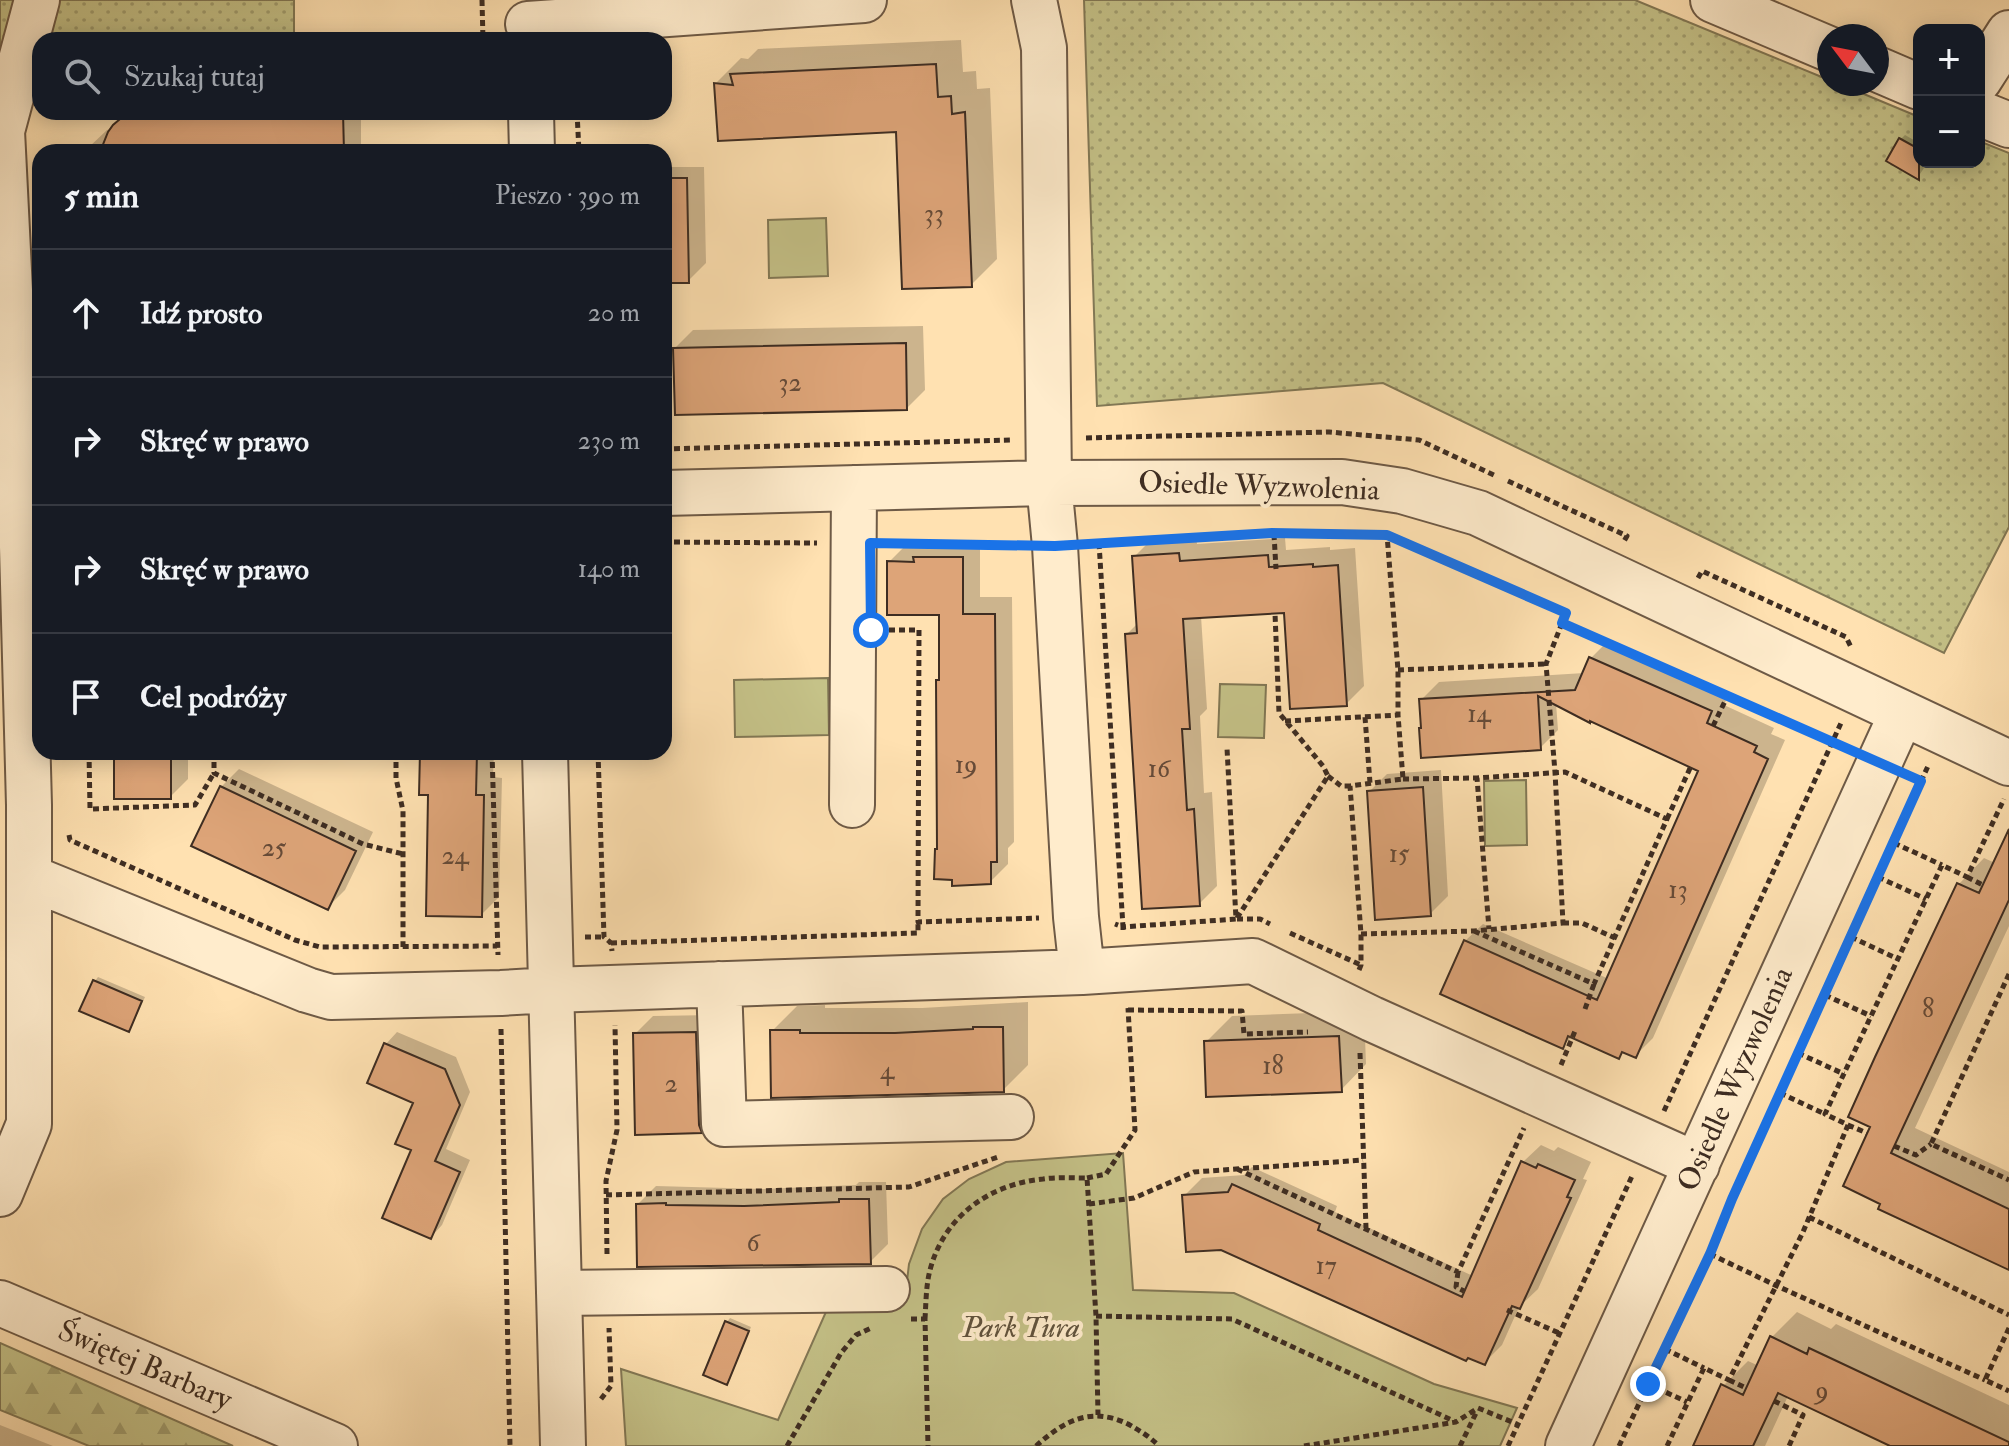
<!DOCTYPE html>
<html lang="pl">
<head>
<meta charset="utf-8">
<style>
  body { margin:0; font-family:"IM FELL Double Pica",serif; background:#242831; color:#f1f3f6 }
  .controls { position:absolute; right:24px; top:24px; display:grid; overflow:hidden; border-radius:16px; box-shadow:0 4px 20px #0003 }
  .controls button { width:72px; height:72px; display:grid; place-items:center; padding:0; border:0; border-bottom:2px solid #363941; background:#171b24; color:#f1f3f6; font:40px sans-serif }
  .compass { position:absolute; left:1817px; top:24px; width:72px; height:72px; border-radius:50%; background:#171b24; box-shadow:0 4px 20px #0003; rotate:302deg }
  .stop { position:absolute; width:24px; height:24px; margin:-18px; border:6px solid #1a73e8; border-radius:50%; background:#fff }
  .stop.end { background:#1a73e8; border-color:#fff; box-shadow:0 2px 8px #0008 }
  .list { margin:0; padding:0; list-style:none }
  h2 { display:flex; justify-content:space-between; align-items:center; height:104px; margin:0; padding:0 32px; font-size:34px }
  h2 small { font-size:26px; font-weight:400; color:#9ea1a6 }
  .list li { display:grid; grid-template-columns:52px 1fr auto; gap:24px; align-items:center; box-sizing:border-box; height:128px; padding:0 32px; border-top:2px solid #363941 }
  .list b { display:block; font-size:30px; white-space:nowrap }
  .list em { font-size:26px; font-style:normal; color:#9ea1a6 }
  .icon { flex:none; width:44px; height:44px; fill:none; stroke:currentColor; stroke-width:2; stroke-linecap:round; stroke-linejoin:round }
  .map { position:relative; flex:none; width:2009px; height:1446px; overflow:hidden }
  .search { position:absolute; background:#171b24; box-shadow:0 4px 20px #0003; left:32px; top:32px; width:640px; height:88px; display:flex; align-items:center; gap:20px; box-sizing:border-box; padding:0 28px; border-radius:24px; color:#9ea1a6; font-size:30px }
  .panel { position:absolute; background:#171b24; box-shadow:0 4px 20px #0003; left:32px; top:144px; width:640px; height:616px; border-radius:24px }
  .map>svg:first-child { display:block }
</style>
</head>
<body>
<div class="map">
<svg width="2009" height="1446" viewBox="0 0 2009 1446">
  <defs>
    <pattern id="grass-dots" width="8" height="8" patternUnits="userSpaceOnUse" patternTransform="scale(2)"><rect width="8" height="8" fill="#c5c288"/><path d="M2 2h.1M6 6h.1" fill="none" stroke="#a19e6f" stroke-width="1.8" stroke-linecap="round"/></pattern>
    <pattern id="forest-firs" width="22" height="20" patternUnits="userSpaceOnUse" patternTransform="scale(2)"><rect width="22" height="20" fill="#c5c288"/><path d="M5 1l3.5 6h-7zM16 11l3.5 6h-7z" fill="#a19e6f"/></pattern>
  </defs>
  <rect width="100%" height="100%" fill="#ffe1b1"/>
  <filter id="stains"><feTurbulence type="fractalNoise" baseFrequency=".0025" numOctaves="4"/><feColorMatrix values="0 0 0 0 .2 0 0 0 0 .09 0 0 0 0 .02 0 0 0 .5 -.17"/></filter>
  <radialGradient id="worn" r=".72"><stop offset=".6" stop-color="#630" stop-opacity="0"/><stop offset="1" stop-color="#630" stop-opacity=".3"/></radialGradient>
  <!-- grass -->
  <path fill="url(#grass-dots)" stroke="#827855" stroke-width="2" d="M 0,0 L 294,0 L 294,36 L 167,40 L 40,40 L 40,47 L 0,50 Z
    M 1084,0 L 1635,0 L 1829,80 L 1829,84 L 1840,84 L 1919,117 L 1919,162 L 1979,162 L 1979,141 L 2009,153 L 2009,527 L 1944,653 L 1383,383 L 1097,406 Z"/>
  <!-- forest -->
  <path fill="url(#forest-firs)" stroke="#827855" stroke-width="2" d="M 0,1343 L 233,1446 L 89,1446 L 0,1410 Z"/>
  <!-- park -->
  <path fill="#c5c288" stroke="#827855" stroke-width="2" d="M 826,218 L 828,276 L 769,278 L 768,220 Z
    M 828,678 L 829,735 L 735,737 L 734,680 Z
    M 1220,684 L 1266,685 L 1264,738 L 1218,737 Z
    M 1526,780 L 1527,845 L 1485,846 L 1484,781 Z
    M 1123,1153 L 1133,1290 L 1234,1293 L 1434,1384 L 1517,1408 L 1500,1446 L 626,1446 L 621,1369 L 778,1420 L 833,1296 L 905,1298 L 909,1264 L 922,1229 L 943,1199 L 969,1179 L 1006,1162 Z"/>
  <!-- shadow -->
  <path fill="#0003" d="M 961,40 L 963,72 L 976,71 L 977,89 L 990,88 L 997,259 L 971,285 L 898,130 L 716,83 L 741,58 L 748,59 L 758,49 Z
    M 129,112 L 361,112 L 361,145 L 354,152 L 90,152 L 89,147 L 107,130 L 113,129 Z
    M 1905,135 L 1919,143 L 1919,162 L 1928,162 L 1918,177 L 1901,139 Z
    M 664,167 L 704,167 L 706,263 L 688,281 L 664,281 Z
    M 923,326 L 925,390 L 907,408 L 675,348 L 693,330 Z
    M 1196,536 L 1197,544 L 1285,538 L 1286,550 L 1330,547 L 1330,550 L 1355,548 L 1364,686 L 1346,704 L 1286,611 L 1201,616 L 1207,709 L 1200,716 L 1204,793 L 1212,792 L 1217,886 L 1199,904 L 1127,634 L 1138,623 L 1134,557 L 1152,539 Z
    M 933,540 L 980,540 L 980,597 L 1012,597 L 1014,842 L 1008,848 L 1008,864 L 990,882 L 953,878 L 939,848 L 938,681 L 941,677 L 941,614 L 889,562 L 907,544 L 929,544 Z
    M 1609,640 L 1729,693 L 1724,705 L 1774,728 L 1771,734 L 1785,740 L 1653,1038 L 1635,1056 L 1624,1051 L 1619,1057 L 1573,1036 L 1562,1046 L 1465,941 L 1483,924 L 1609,979 L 1701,770 L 1556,703 L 1558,730 L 1540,748 L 1421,700 L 1439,682 L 1584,673 L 1591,658 Z
    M 116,752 L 188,752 L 188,779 L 170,797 Z
    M 422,752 L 494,752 L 493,777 L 502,778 L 499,897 L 481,915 L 430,793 Z
    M 239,769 L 373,832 L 345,890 L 327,908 L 221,787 Z
    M 1441,770 L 1448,896 L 1430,914 L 1369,792 L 1387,774 Z
    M 2009,834 L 2009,926 L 1915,1128 L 2009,1172 L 2009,1268 L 1881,1208 L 1873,1126 L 1959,884 L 1984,858 L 1995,863 Z
    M 98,977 L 145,997 L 132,1026 L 128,1030 L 95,981 Z
    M 1028,1002 L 1028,1065 L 1003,1090 L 772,1031 L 797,1006 L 825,1005 L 825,1008 L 922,1008 Z
    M 1364,1011 L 1366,1064 L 1341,1090 L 1206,1042 L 1232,1016 Z
    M 713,1015 L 718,1114 L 701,1131 L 635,1034 L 653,1016 Z
    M 397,1032 L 456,1057 L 470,1092 L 446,1149 L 470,1160 L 442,1225 L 431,1237 L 413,1149 L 416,1102 L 386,1044 Z
    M 1541,1145 L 1554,1151 L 1558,1147 L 1591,1162 L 1583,1179 L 1587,1180 L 1538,1289 L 1519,1307 L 1502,1345 L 1484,1363 L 1184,1196 L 1202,1178 L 1244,1175 L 1252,1167 L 1337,1206 L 1335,1212 L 1473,1276 L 1523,1162 Z
    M 859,1182 L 886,1182 L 888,1244 L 870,1262 L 638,1204 L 656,1186 L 763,1189 L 856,1185 Z
    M 1797,1312 L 1831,1329 L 1836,1324 L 2009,1405 L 2009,1446 L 1895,1446 L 1788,1396 L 1765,1446 L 1695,1446 L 1723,1386 L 1748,1361 L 1759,1366 L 1772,1337 Z
    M 730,1318 L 751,1327 L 730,1379 L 726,1382 L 727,1322 Z
    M 0,1425 L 53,1446 L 0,1446 Z"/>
  <!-- building -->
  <path fill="#dda478" stroke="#3e2d22" stroke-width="2" d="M 936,64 L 938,97 L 951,96 L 952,114 L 965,112 L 972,287 L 902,289 L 896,132 L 718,141 L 714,83 L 733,85 L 730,74 Z
    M 138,112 L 343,112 L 344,152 L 100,152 L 108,132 L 113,125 L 120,119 Z
    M 1899,138 L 1919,149 L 1919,180 L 1886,161 Z
    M 664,178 L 687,178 L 689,283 L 664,283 Z
    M 906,343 L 907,410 L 675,415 L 673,348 Z
    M 1179,553 L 1180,561 L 1268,555 L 1269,567 L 1313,564 L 1313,567 L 1338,565 L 1347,706 L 1290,709 L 1284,613 L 1183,619 L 1190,729 L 1182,729 L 1187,810 L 1194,809 L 1200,906 L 1142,909 L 1125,634 L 1137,633 L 1132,556 Z
    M 913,557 L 963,557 L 963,614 L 995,614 L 997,862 L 991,862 L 991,884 L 952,886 L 952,880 L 934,879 L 935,849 L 937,849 L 936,680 L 939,680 L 939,615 L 887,615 L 887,561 L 914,562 Z
    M 1589,657 L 1712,711 L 1707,723 L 1757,746 L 1754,752 L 1768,759 L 1636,1058 L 1622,1052 L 1619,1059 L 1568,1036 L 1563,1049 L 1440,994 L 1464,940 L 1597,1000 L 1698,771 L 1590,721 L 1590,723 L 1538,696 L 1541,750 L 1421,758 L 1419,728 L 1421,728 L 1419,699 L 1575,690 Z
    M 114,752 L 171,752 L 171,799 L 114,799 Z
    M 420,752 L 477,752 L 476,795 L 484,795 L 482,917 L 426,916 L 428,795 L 419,795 Z
    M 220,786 L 356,851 L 328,910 L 191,846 Z
    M 1423,787 L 1431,916 L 1375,920 L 1367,791 Z
    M 2009,829 L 2009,900 L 1891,1153 L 2009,1209 L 2009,1270 L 1878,1209 L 1880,1204 L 1843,1186 L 1870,1127 L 1848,1117 L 1875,1057 L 1957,883 L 1979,893 Z
    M 93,980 L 142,1001 L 129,1032 L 79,1011 Z
    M 973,1027 L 1003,1027 L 1004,1092 L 771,1098 L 770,1030 L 800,1030 L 800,1033 L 895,1033 L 973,1029 Z
    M 696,1032 L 699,1125 L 702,1133 L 635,1135 L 633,1033 Z
    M 1339,1036 L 1342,1092 L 1206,1097 L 1204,1041 Z
    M 384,1043 L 445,1069 L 460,1105 L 435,1161 L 460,1172 L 431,1239 L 382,1218 L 411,1150 L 395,1144 L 413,1103 L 367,1083 Z
    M 1521,1161 L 1536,1168 L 1538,1164 L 1575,1180 L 1567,1197 L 1571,1198 L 1520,1309 L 1512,1306 L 1485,1365 L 1468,1358 L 1466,1361 L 1221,1250 L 1186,1252 L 1182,1195 L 1228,1192 L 1232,1184 L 1320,1224 L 1318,1230 L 1462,1297 Z
    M 839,1199 L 869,1199 L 871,1264 L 637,1267 L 636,1204 L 666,1203 L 666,1205 L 744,1206 L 839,1202 Z
    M 725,1321 L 749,1331 L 727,1385 L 703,1375 Z
    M 1770,1336 L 1807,1354 L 1809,1348 L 2009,1442 L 2009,1446 L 1890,1446 L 1778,1393 L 1753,1446 L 1693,1446 L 1721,1384 L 1743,1395 Z"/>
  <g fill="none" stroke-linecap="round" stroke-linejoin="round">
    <defs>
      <path id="minor" d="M 1034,0 L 1044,48 L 1049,483 L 1055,546 L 1076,917 L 1082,972 L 1253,961 L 1372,1019 L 1697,1165
        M 1713,0 L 1829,49
        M 528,24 L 864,0
        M 1877,69 L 1919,87
        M 1979,80 L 2009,33
        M 531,112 L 532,152
        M 1979,113 L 2009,125
        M 664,493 L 1049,483 L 1342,482 L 1402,491 L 1478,513 L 2009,763
        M 545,752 L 563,1446
        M 852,805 L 854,488
        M 29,877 L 307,990 L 331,997 L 501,993 L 551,990 L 1082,972
        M 719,984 L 724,1124 L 1011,1117
        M 0,1194 L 29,1124 L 29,805 L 21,510 L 2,131 L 37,0
        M 559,1293 L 887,1289
        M 0,1303 L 335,1446
        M 1568,1446 L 1902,713"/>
    </defs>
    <!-- minor casing -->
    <use href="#minor" stroke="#6e5a46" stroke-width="48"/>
    <!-- path -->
    <path stroke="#3e2d22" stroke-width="5" stroke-dasharray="6 4" stroke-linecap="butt" d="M 482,0 L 483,40
      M 577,112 L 579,152
      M 1086,438 L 1329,432 L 1419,440 L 1496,476
      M 664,449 L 1012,440
      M 1508,481 L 1627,536 L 1623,543
      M 1274,534 L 1276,569
      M 664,542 L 817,543
      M 891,543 L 1017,545
      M 1099,543 L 1123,927 L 1115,924
      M 1091,544 L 1272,533 L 1387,535 L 1566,613 L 1562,623 L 1847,748
      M 1698,578 L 1702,571 L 1846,637 L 1851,647
      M 889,630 L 919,630 L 918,922 L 1039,918
      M 1398,670 L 1546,664
      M 1365,717 L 1370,783
      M 1285,721 L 1398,715
      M 1713,726 L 1728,695
      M 89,752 L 90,809 L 195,805 L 214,773
      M 214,752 L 214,773 L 363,844 L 403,854
      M 396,752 L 396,778 L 403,811 L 403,947
      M 492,752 L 498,955
      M 598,752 L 604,937 L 611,943 L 612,951
      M 1328,776 L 1341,786 L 1350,786
      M 1403,779 L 1477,778
      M 1667,819 L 1691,766
      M 69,835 L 70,840 L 295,940 L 320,947 L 497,946
      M 1894,843 L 1942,865
      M 1878,877 L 1926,899
      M 1967,877 L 1983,885
      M 1237,918 L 1328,776 L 1323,766 L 1279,713 L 1275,613
      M 1237,919 L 1260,919 L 1270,924
      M 1563,923 L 1582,923 L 1615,938
      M 1123,930 L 1123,927 L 1236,919 L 1227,748
      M 1474,931 L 1594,984 L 1667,819 L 1565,772 L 1477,778 L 1489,929
      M 1290,933 L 1361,965
      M 1361,934 L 1474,931 L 1563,923 L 1555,772 L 1546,664 L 1562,623
      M 585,937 L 604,937
      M 1851,937 L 1898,959
      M 611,943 L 918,933 L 918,922
      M 1359,970 L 1361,965 L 1361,934 L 1350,786 L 1403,779 L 1398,715 L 1398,670 L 1387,535
      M 2009,974 L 1931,1144 L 2009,1180
      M 1825,995 L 1871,1016
      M 1585,1009 L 1594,984
      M 1128,1010 L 1242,1011 L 1244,1034 L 1308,1032
      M 501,1029 L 510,1446
      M 1360,1053 L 1366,1228
      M 1798,1053 L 1844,1074
      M 1561,1065 L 1575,1031
      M 1780,1093 L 1825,1114
      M 1664,1111 L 1841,723
      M 1848,1125 L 1867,1133
      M 1894,1146 L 1916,1155 L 1931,1144
      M 1237,1169 L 1458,1272 L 1524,1128
      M 1087,1178 L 1106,1174 L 1135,1130 L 1128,1008
      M 606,1195 L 909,1187 L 998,1157
      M 1089,1204 L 1134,1198 L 1194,1172 L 1363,1160
      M 1809,1217 L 2009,1315
      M 607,1254 L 606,1181 L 617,1130 L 615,1025
      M 1710,1254 L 1777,1286 L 1985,1380
      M 1458,1272 L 1456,1287 L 1464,1291
      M 1507,1310 L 1559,1333
      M 1096,1316 L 1232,1319 L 1456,1422
      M 911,1319 L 925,1319 L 928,1446
      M 925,1319 C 926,1303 926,1285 930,1270 C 944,1216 990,1184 1043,1179 C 1057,1177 1072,1178 1087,1178 L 1096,1316 L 1098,1415
      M 2009,1328 L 1985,1380 L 2009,1391
      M 1665,1349 L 1704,1368
      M 1729,1380 L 1746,1388
      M 1648,1384 L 1687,1402
      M 601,1399 L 611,1386 L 609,1328
      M 1774,1401 L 1803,1415 L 1789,1446
      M 787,1446 L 841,1353 L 856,1335 L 871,1328
      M 1036,1446 C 1064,1421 1090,1406 1128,1424 C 1140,1431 1149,1436 1159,1446
      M 1304,1446 L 1456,1422 L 1478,1408 L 1517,1424
      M 1460,1446 L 1477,1411
      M 1508,1446 L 1633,1174
      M 1619,1446 L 1710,1254 L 1732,1199 L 1928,766
      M 1667,1446 L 1704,1368 L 1729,1380 L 1803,1232 L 1848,1125 L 1825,1114 L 1942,865 L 1967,877 L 2004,799"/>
    <!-- minor -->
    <use href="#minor" stroke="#ffeccc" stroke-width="44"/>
  </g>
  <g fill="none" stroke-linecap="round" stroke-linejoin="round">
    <!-- route -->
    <path stroke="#1a73e8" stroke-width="10" d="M 871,630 L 870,543 L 1055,546 L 1272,533 L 1387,535 L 1566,613 L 1562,623 L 1921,781 L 1732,1199 L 1710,1254 L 1648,1384"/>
  </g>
  <g text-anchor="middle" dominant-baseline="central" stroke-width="8" stroke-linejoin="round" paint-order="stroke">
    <!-- number labels -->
    <g font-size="26" fill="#664b38">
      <text x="934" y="214">33</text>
      <text x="790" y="383">32</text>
      <text x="1479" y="714">14</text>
      <text x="966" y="765">19</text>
      <text x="1159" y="769">16</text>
      <text x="274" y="848">25</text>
      <text x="1399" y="854">15</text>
      <text x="455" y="856">24</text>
      <text x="1678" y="890">13</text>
      <text x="1928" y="1009">8</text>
      <text x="1273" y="1066">18</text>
      <text x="887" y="1071">4</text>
      <text x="671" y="1084">2</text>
      <text x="753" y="1243">6</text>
      <text x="1326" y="1266">17</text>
      <text x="1822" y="1391">9</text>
    </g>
    <!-- street labels -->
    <g font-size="30" fill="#3e2d22" stroke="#ffeccc">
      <text transform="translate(1259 486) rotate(2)">Osiedle Wyzwolenia</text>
      <text transform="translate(1735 1079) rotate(-66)">Osiedle Wyzwolenia</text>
      <text transform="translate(145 1365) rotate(23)">Świętej Barbary</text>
    </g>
    <!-- park labels -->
    <g font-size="30" font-style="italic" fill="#60523c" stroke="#ffeccc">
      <text x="1021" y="1327">Park Tura</text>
    </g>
  </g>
  <rect width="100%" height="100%" filter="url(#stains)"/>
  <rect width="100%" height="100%" fill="url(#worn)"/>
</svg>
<div class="controls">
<button>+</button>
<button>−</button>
</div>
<svg class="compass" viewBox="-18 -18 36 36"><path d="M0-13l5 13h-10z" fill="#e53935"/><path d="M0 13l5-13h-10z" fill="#9ea1a6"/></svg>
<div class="stop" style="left:871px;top:630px"></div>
<div class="stop end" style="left:1648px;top:1384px"></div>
<div class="search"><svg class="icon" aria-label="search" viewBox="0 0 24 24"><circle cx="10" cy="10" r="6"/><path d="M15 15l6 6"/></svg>Szukaj tutaj</div>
<section class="panel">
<h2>5 min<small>Pieszo · 390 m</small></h2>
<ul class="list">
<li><svg class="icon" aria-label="ahead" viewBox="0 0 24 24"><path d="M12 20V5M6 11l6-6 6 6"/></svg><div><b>Idź prosto</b></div><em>20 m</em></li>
<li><svg class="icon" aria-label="right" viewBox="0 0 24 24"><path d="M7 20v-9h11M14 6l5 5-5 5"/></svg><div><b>Skręć w prawo</b></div><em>230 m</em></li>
<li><svg class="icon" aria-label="right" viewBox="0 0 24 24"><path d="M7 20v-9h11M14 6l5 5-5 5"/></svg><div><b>Skręć w prawo</b></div><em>140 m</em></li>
<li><svg class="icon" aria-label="arrive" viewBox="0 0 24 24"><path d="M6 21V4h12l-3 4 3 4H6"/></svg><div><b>Cel podróży</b></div></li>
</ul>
</section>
</div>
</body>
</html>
